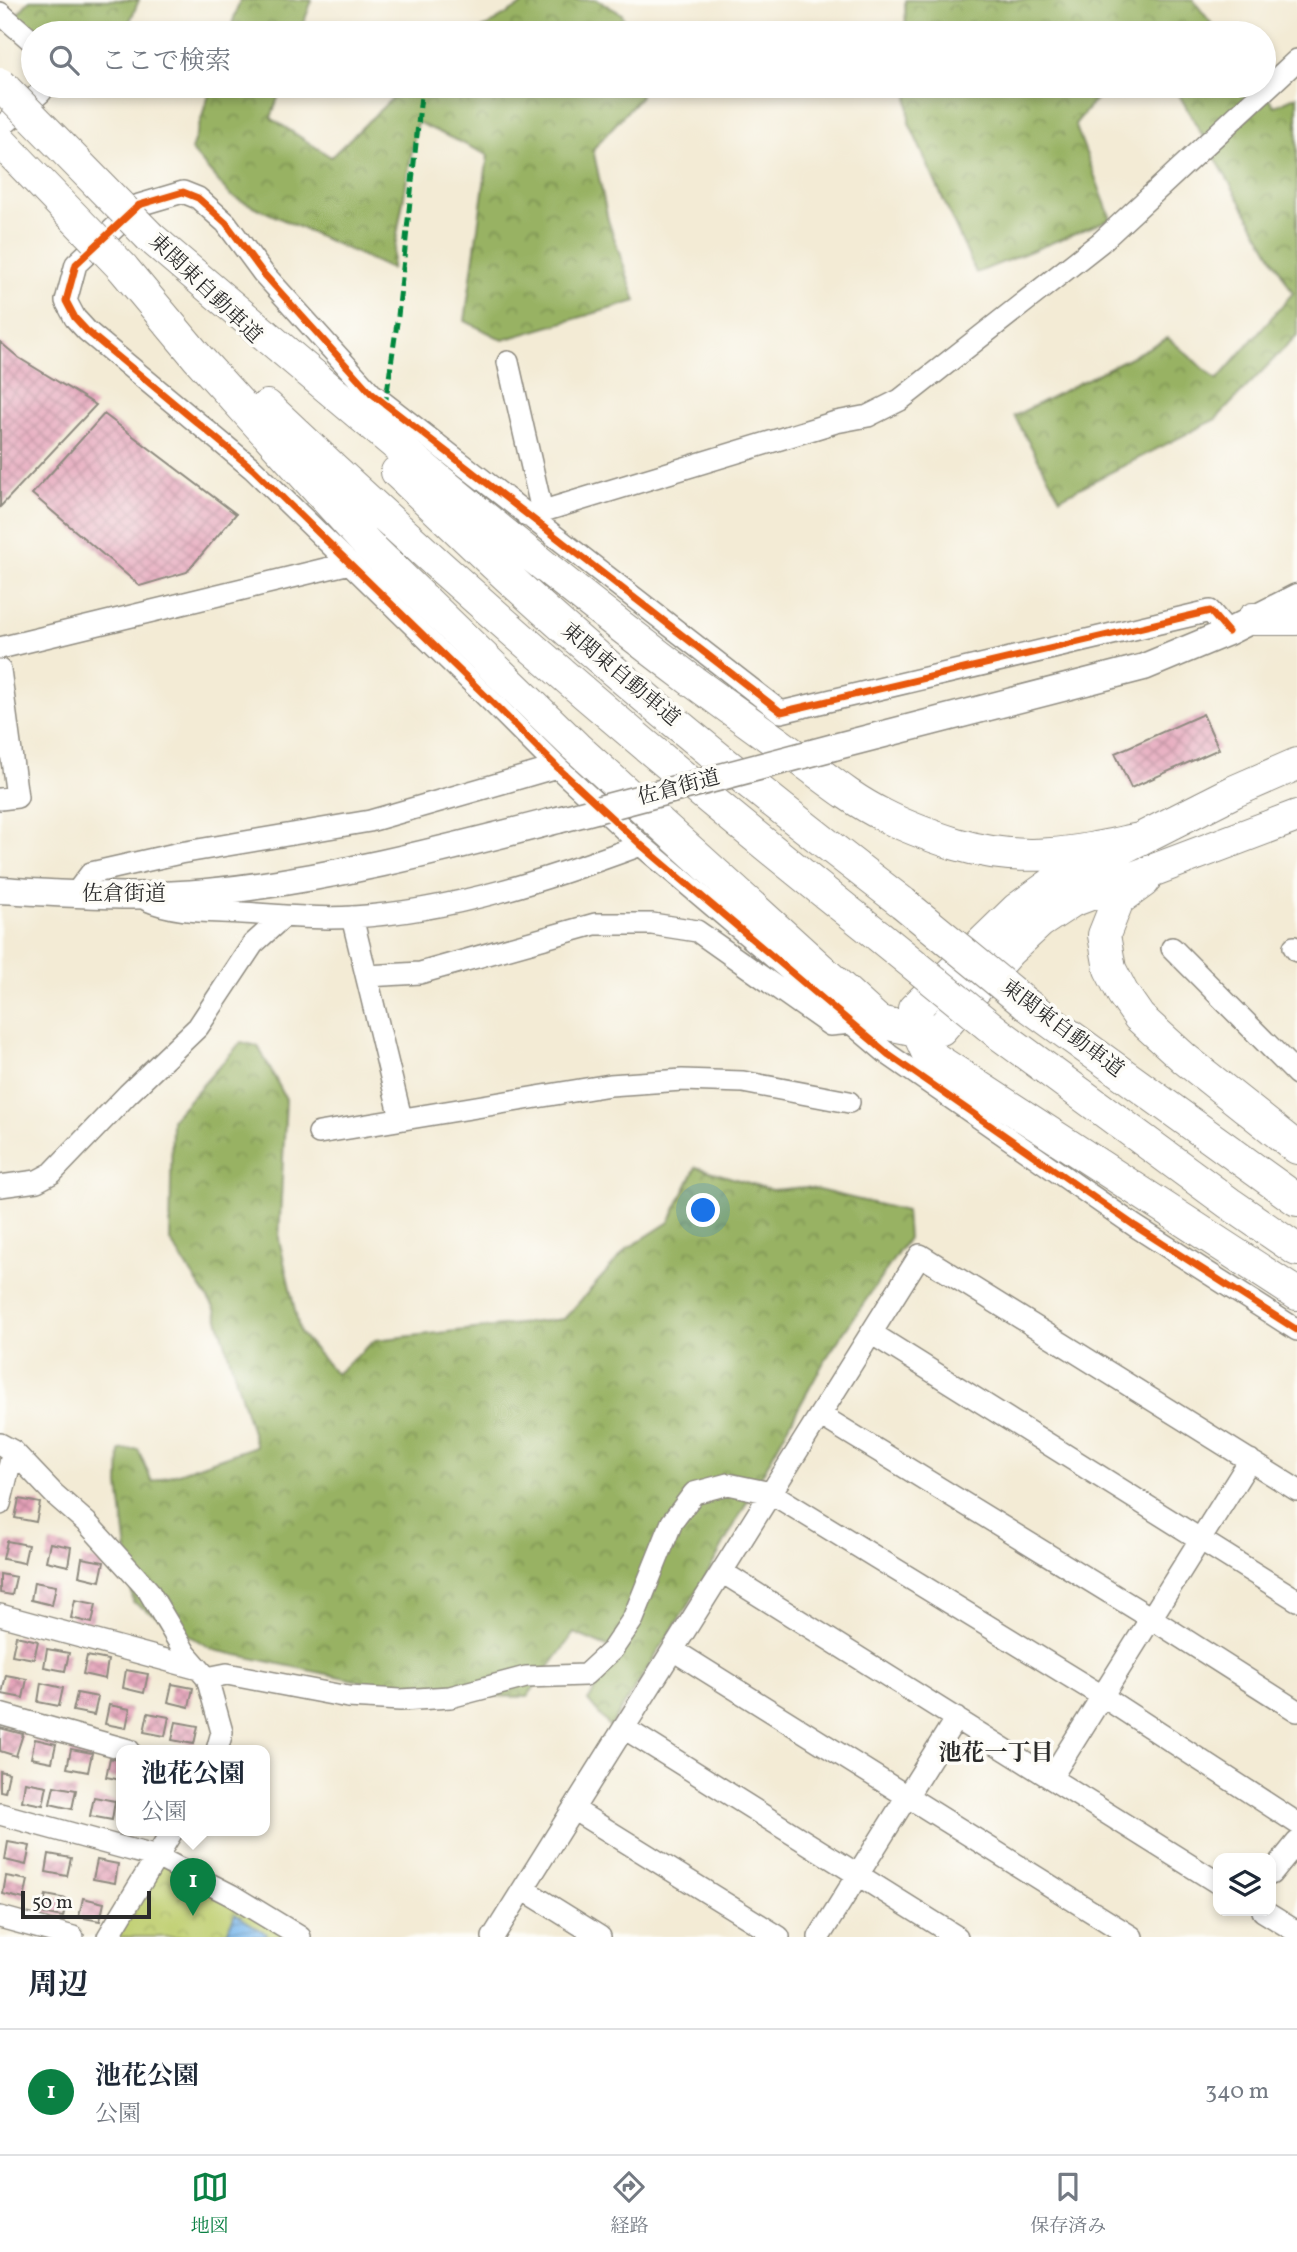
<!DOCTYPE html>
<html lang="ja">
<head>
<meta charset="utf-8">
<style>
  body { margin:0; font-family:Vollkorn,"Noto Serif JP",serif; background:#f2f2f3; color:#1f2937 }
  .controls { position:absolute; right:21px; bottom:21px; display:grid; overflow:hidden; border-radius:14px; box-shadow:0 4px 10px #0003 }
  .controls button { width:63px; height:63px; display:grid; place-items:center; padding:0; border:0; border-bottom:2px solid #e0e1e3; background:#fff; color:#1f2937; font:35px sans-serif }
  .scale { position:absolute; left:21px; bottom:18px; width:130px; box-sizing:border-box; padding-left:7px; border:4px solid #2b2b2b; border-top:0; font-size:19px; line-height:24px; white-space:nowrap; color:#2b2b2b; -webkit-text-stroke:5px #fdfcf7; paint-order:stroke }
  .you { position:absolute; left:704px; top:1211px; width:24px; height:24px; margin:-18px; border:5px solid #fff; border-radius:50%; background:#1a73e8; box-shadow:0 0 0 10px #1a73e833 }
  .badge { display:grid; place-items:center; width:46px; height:46px; border-radius:50%; background:#0b8043; color:#fff; font-size:23px; font-weight:700 }
  .pin { position:absolute; translate:-50% -58px; filter:drop-shadow(0 2px 4px #0008) }
  .pin::after { content:''; position:absolute; top:37px; width:24px; height:21px; background:inherit; clip-path:polygon(0 0,100% 0,50% 100%) }
  .popup { position:absolute; left:116px; top:1745px; width:154px; height:91px; box-sizing:border-box; display:grid; place-content:center; border-radius:14px; background:#fff; filter:drop-shadow(0 2px 5px #0005); font-size:23px; white-space:nowrap; color:#747a83 }
  .popup b { font-size:26px; color:#1f2937 }
  .popup::after { content:''; position:absolute; left:50%; top:100%; margin-left:-14px; border:14px solid transparent; border-top-color:#fff }
  .list { margin:0; padding:0; list-style:none }
  h2 { display:flex; justify-content:space-between; align-items:center; height:91px; margin:0; padding:0 28px; font-size:30px }
  h2 small { font-size:23px; font-weight:400; color:#747a83 }
  .list li { display:grid; grid-template-columns:46px 1fr auto; gap:21px; align-items:center; box-sizing:border-box; height:126px; padding:0 28px; border-top:2px solid #e0e1e3 }
  .list b { display:block; font-size:26px; white-space:nowrap }
  .list p { margin:0; font-size:23px; white-space:nowrap; color:#747a83 }
  .list em { font-size:23px; font-style:normal; color:#747a83 }
  .icon { flex:none; width:38px; height:38px; fill:none; stroke:currentColor; stroke-width:2; stroke-linecap:round; stroke-linejoin:round }
  .map { position:relative; flex:none; width:1297px; height:1937px; overflow:hidden }
  .search { position:absolute; background:#fff; box-shadow:0 4px 10px #0003; left:21px; right:21px; top:21px; height:77px; display:flex; align-items:center; gap:18px; box-sizing:border-box; padding:0 24px; border-radius:38px; color:#747a83; font-size:26px }
  .sheet { height:217px; background:#fff }
  nav { display:flex; justify-content:space-around; align-items:center; box-sizing:border-box; height:98px; border-top:2px solid #e0e1e3; background:#fff; font-size:19px; color:#747a83 }
  nav a { display:grid; justify-items:center; gap:4px }
  nav .on { color:#0b8043 }
  .map>svg:first-child { display:block }
</style>
</head>
<body>
<div class="map">
<svg width="1297" height="1937" viewBox="0 0 1297 1937">
  <defs>
    <pattern id="forest-crowns" width="20" height="18" patternUnits="userSpaceOnUse" patternTransform="scale(1.75)"><rect width="20" height="18" fill="#98b263"/><path d="M2 6a3 3 0 1 1 6 0M12 15a3 3 0 1 1 6 0" fill="none" stroke="#7c9152"/></pattern>
    <pattern id="park-crowns" width="20" height="18" patternUnits="userSpaceOnUse" patternTransform="scale(1.75)"><rect width="20" height="18" fill="#c0cf71"/><path d="M2 6a3 3 0 1 1 6 0M12 15a3 3 0 1 1 6 0" fill="none" stroke="#a5b262"/></pattern>
    <pattern id="water-rules" width="6" height="5" patternUnits="userSpaceOnUse" patternTransform="scale(1.75)"><rect width="6" height="5" fill="#79b8ed"/><path d="M0 2.5h6" fill="none" stroke="#6396c0"/></pattern>
    <pattern id="building-cross-hatch" width="8" height="8" patternUnits="userSpaceOnUse" patternTransform="scale(1.75)"><rect width="8" height="8" fill="#e4a1b8"/><path d="M0 0l8 8M0 8l8-8" fill="none" stroke="#b98396"/></pattern>
  </defs>
  <rect width="100%" height="100%" fill="#fdfcf7"/>
  <filter id="ink" filterUnits="userSpaceOnUse"><feTurbulence type="fractalNoise" baseFrequency=".0143" numOctaves="2"/><feDisplacementMap in="SourceGraphic" scale="14" xChannelSelector="R" yChannelSelector="G"/><feConvolveMatrix kernelMatrix="1 2 1 2 8 2 1 2 1" color-interpolation-filters="sRGB"/></filter>
  <filter id="wash" filterUnits="userSpaceOnUse"><feTurbulence type="fractalNoise" baseFrequency=".00686" numOctaves="4" result="noise"/><feDisplacementMap in="SourceGraphic" scale="28" xChannelSelector="R" yChannelSelector="G"/><feGaussianBlur stdDeviation="1.57" result="paint"/><feColorMatrix in="noise" values="0 0 0 0 0 0 0 0 0 0 0 0 0 0 0 0 0 1.4 0 .05"/><feComposite in="paint" operator="in"/></filter>
  <g filter="url(#wash)">
    <rect width="100%" height="100%" fill="#f3ebd5"/>
    <!-- forest -->
    <path fill="url(#forest-crowns)" stroke="#626e47" stroke-width="2" d="M 30,0 L 139,0 L 125,33 L 33,33 L 7,26 Z
      M 240,0 L 312,0 L 300,33 L 229,33 Z
      M 530,0 L 597,0 L 622,14 L 627,33 L 475,33 Z
      M 905,0 L 1193,0 L 1219,33 L 906,33 Z
      M 212,86 L 282,86 L 271,118 L 331,157 L 405,86 L 639,86 L 641,96 L 593,149 L 608,220 L 636,301 L 503,340 L 465,321 L 488,155 L 417,122 L 391,269 L 231,196 L 191,150 Z
      M 908,86 L 1107,86 L 1075,124 L 1111,219 L 976,273 L 909,123 Z
      M 1174,86 L 1259,86 L 1275,106 L 1297,96 L 1297,335 L 1216,419 L 1060,498 L 1014,416 L 1168,338 L 1217,380 L 1293,293 Z
      M 241,1042 L 258,1046 L 286,1099 L 279,1239 L 300,1333 L 336,1374 L 375,1340 L 564,1319 L 627,1249 L 669,1222 L 696,1167 L 772,1190 L 806,1187 L 906,1211 L 908,1238 L 825,1360 L 704,1580 L 610,1727 L 588,1701 L 619,1652 L 574,1633 L 527,1697 L 420,1694 L 214,1650 L 133,1602 L 119,1485 L 120,1450 L 138,1449 L 152,1482 L 256,1446 L 215,1309 L 170,1241 L 172,1119 Z"/>
    <!-- park -->
    <path fill="url(#park-crowns)" stroke="#767d4e" stroke-width="2" d="M 157,1857 L 300,1937 L 108,1937 Z"/>
    <!-- water -->
    <path fill="url(#water-rules)" stroke="#52728c" stroke-width="2" d="M 235,1914 L 267,1934 L 265,1937 L 225,1937 Z"/>
    <g id="blocks">
      <!-- building -->
      <path fill="url(#building-cross-hatch)" d="M 0,342 L 19,358 L 96,405 L 0,507 Z
        M 104,414 L 236,514 L 187,572 L 140,586 L 32,494 Z
        M 1203,714 L 1219,749 L 1131,788 L 1115,753 Z
        M 19,1499 L 40,1503 L 36,1522 L 15,1518 Z
        M 7,1541 L 28,1545 L 24,1563 L 3,1559 Z
        M 50,1543 L 71,1547 L 68,1566 L 46,1561 Z
        M 82,1558 L 104,1562 L 100,1581 L 79,1576 Z
        M 0,1574 L 16,1577 L 12,1595 L 0,1593 Z
        M 34,1582 L 56,1586 L 52,1605 L 31,1600 Z
        M 75,1600 L 96,1604 L 92,1623 L 71,1618 Z
        M 16,1636 L 38,1641 L 34,1659 L 12,1655 Z
        M 47,1649 L 69,1653 L 65,1671 L 44,1667 Z
        M 87,1656 L 108,1660 L 105,1679 L 83,1674 Z
        M 126,1670 L 148,1674 L 144,1693 L 123,1688 Z
        M 6,1675 L 27,1679 L 23,1698 L 2,1694 Z
        M 41,1683 L 63,1688 L 59,1706 L 38,1702 Z
        M 172,1684 L 193,1688 L 189,1707 L 168,1702 Z
        M 77,1693 L 98,1697 L 94,1715 L 73,1711 Z
        M 109,1705 L 130,1709 L 126,1728 L 105,1724 Z
        M 148,1713 L 169,1717 L 165,1736 L 144,1732 Z
        M 176,1722 L 198,1726 L 194,1744 L 172,1740 Z
        M 0,1728 L 23,1734 L 16,1756 L 0,1751 Z
        M 35,1739 L 56,1744 L 52,1762 L 31,1758 Z
        M 71,1749 L 92,1753 L 88,1772 L 67,1768 Z
        M 110,1758 L 121,1761 L 121,1780 L 106,1777 Z
        M 0,1771 L 9,1773 L 5,1792 L 0,1791 Z
        M 25,1782 L 47,1786 L 43,1805 L 22,1801 Z
        M 54,1786 L 76,1790 L 72,1809 L 50,1804 Z
        M 94,1797 L 115,1801 L 112,1820 L 90,1816 Z
        M 8,1842 L 30,1846 L 26,1865 L 5,1860 Z
        M 49,1854 L 71,1858 L 67,1876 L 46,1872 Z
        M 97,1860 L 118,1864 L 115,1883 L 93,1879 Z
        M 6,1876 L 28,1880 L 24,1899 L 3,1894 Z
        M 46,1895 L 67,1899 L 63,1917 L 42,1913 Z
        M 83,1898 L 104,1903 L 100,1921 L 79,1917 Z"/>
    </g>
  </g>
  <g filter="url(#ink)">
    <use href="#blocks" fill-opacity="0" stroke="#8f8b80" stroke-width="2"/>
    <g fill="none" stroke-linecap="round" stroke-linejoin="round">
      <defs>
        <path id="minor" d="M 0,13 L 33,42
          M 0,128 L 41,92 L 43,86
          M 508,362 L 542,511
          M 527,516 L 836,422 L 868,416 L 900,400 L 1101,242 L 1297,60
          M 1228,632 L 1210,611 L 781,712 L 371,393 L 263,273 L 226,223 L 198,198 L 183,192 L 139,205 L 76,264 L 66,301 L 75,318 L 87,331 L 253,469 L 496,706 L 557,767 L 641,845 L 889,1055 L 1135,1226 L 1297,1330
          M 0,648 L 350,563
          M 0,670 L 17,797 L 0,799
          M 75,894 L 91,873 L 180,853 L 370,821 L 557,767
          M 147,900 C 176,913 210,911 242,913 C 278,915 317,920 353,917 C 453,911 549,879 641,845
          M 352,917 L 401,1118
          M 1294,947 L 1297,951
          M 1172,948 L 1297,1074
          M 367,976 L 420,973 L 595,924 L 652,924 L 697,931 L 830,1025 L 852,1023
          M 319,1133 L 610,1085 L 682,1080 L 743,1082 L 849,1102
          M 0,1186 L 37,1181 L 52,1173 L 128,1094 L 198,1027 L 253,944 L 284,916
          M 871,1333 L 1297,1600
          M 820,1415 L 1151,1618 L 1297,1711
          M 0,1444 L 13,1451 L 54,1494 L 87,1523 L 148,1590 L 186,1654 L 207,1678 L 222,1732 L 217,1750
          M 0,1504 L 13,1451
          M 722,1572 L 1218,1883
          M 0,1615 L 199,1669
          M 673,1650 L 1132,1937
          M 207,1678 L 227,1674 L 348,1697 L 400,1700 L 450,1697 L 526,1677 L 585,1675 L 612,1650 L 633,1619 L 672,1522 L 694,1493 L 728,1484 L 771,1493 L 1102,1696 L 1297,1823
          M 0,1714 L 129,1750
          M 624,1728 L 957,1937
          M 1051,1778 L 1250,1460
          M 573,1809 L 779,1937
          M 0,1814 L 157,1857 L 231,1895 L 300,1937
          M 1271,1874 L 1297,1842
          M 523,1889 L 600,1937
          M 1263,1911 L 1297,1932
          M 0,1917 L 73,1937
          M 108,1937 L 173,1830
          M 493,1937 L 920,1255 L 1297,1490
          M 819,1937 L 956,1718"/>
        <path id="major" d="M 834,747 L 1144,667 L 1228,632 L 1297,597
          M 0,890 C 69,894 139,899 208,892 C 327,880 442,850 558,820"/>
        <path id="highway" d="M 150,237 C 328,388 505,540 691,680 C 730,708 769,737 808,765 C 832,783 856,802 883,815 C 906,827 931,836 956,844 C 1023,864 1074,853 1140,839
          M 122,267 L 198,358 L 368,545 L 576,747 L 879,1022 L 917,1030 L 941,1029 L 1009,951 L 1040,922 L 1072,901 L 1297,816
          M 267,406 C 462,592 667,768 879,936
          M 397,472 C 439,511 479,551 521,589 C 643,700 772,803 903,903
          M 1253,619 L 1297,619
          M 1297,764 L 1235,791 L 1053,883 L 1017,909 L 914,1009 L 917,1030 L 928,1054 L 1297,1294
          M 1144,881 L 1118,900 L 1104,935 L 1110,969 L 1123,994 L 1139,1017 L 1185,1059 L 1297,1148
          M 1026,1004 L 1297,1200
          M 998,1033 L 1229,1203 L 1297,1250"/>
      </defs>
      <!-- minor casing -->
      <use href="#minor" stroke="#8f8b80" stroke-width="24"/>
      <!-- major casing -->
      <use href="#major" stroke="#8f8b80" stroke-width="29"/>
      <!-- highway casing -->
      <use href="#highway" stroke="#8f8b80" stroke-width="34"/>
      <!-- minor -->
      <use href="#minor" stroke="#fff" stroke-width="21"/>
      <!-- major -->
      <use href="#major" stroke="#fff" stroke-width="26"/>
      <!-- highway -->
      <use href="#highway" stroke="#fff" stroke-width="32"/>
      <defs>
        <path id="major-bridge" d="M 558,820 L 834,747"/>
        <path id="highway-bridge" d="M 0,84 L 150,237
          M 0,141 L 122,267
          M 903,903 L 1026,1004
          M 879,936 L 998,1033"/>
      </defs>
      <!-- major-bridge casing -->
      <use href="#major-bridge" stroke="#8f8b80" stroke-width="29" stroke-linecap="butt"/>
      <!-- highway-bridge casing -->
      <use href="#highway-bridge" stroke="#8f8b80" stroke-width="34" stroke-linecap="butt"/>
      <!-- major-bridge -->
      <use href="#major-bridge" stroke="#fff" stroke-width="26"/>
      <!-- highway-bridge -->
      <use href="#highway-bridge" stroke="#fff" stroke-width="32"/>
      <!-- quiet -->
      <path stroke="#00873e" stroke-width="5" stroke-dasharray="10 5" stroke-linecap="butt" d="M 385,406 L 398,316 L 422,86"/>
      <defs>
        <path id="cycleway" d="M 1228,632 L 1210,611 L 781,712 L 371,393 L 263,273 L 226,223 L 198,198 L 183,192 L 139,205 L 76,264 L 66,301 L 75,318 L 87,331 L 253,469 L 496,706 L 557,767 L 641,845 L 889,1055 L 1135,1226 L 1297,1330"/>
      </defs>
      <!-- cycleway casing -->
      <use href="#cycleway" stroke="#fdfcf7" stroke-width="11"/>
      <!-- cycleway -->
      <use href="#cycleway" stroke="#e8590c" stroke-width="7"/>
    </g>
  </g>
  <g text-anchor="middle" dominant-baseline="central" stroke-width="7" stroke-linejoin="round" paint-order="stroke">
    <!-- street labels -->
    <g font-size="21" fill="#2b2b2b" stroke="#fdfcf7">
      <text transform="translate(205 289) rotate(44)">東関東自動車道</text>
      <text transform="translate(620 675) rotate(40)">東関東自動車道</text>
      <text transform="translate(679 788) rotate(-15)">佐倉街道</text>
      <text x="124" y="894">佐倉街道</text>
      <text transform="translate(1062 1029) rotate(37)">東関東自動車道</text>
    </g>
    <!-- neighbourhood labels -->
    <g font-size="23" font-weight="bold" fill="#2b2b2b" stroke="#fdfcf7">
      <text x="996" y="1754">池花一丁目</text>
    </g>
  </g>
</svg>
<div class="controls">
<button><svg class="icon" aria-label="layers" viewBox="0 0 24 24"><path d="M12 4l9 5-9 5-9-5zM3 14l9 5 9-5"/></svg></button>
</div>
<div class="scale">50 m</div>
<div class="you"></div>
<div class="pin badge" style="left:193px;top:1916px">1</div>
<div class="popup"><b>池花公園</b>公園</div>
<div class="search"><svg class="icon" aria-label="search" viewBox="0 0 24 24"><circle cx="10" cy="10" r="6"/><path d="M15 15l6 6"/></svg>ここで検索</div>
</div>
<section class="sheet">
<h2>周辺<small></small></h2>
<ul class="list">
<li><span class="badge">1</span><div><b>池花公園</b><p>公園</p></div><em>340 m</em></li>
</ul>
</section>
<nav>
<a class="on"><svg class="icon" aria-label="map" viewBox="0 0 24 24"><path d="M3 6l6-2 6 2 6-2v14l-6 2-6-2-6 2zM9 4v14M15 6v14"/></svg>地図</a>
<a><svg class="icon" aria-label="directions" viewBox="0 0 24 24"><path d="M12 3l9 9-9 9-9-9zM9 14v-3h6M13 9l2 2-2 2"/></svg>経路</a>
<a><svg class="icon" aria-label="saved" viewBox="0 0 24 24"><path d="M7 4h10v16l-5-4-5 4z"/></svg>保存済み</a>
</nav>
</body>
</html>
